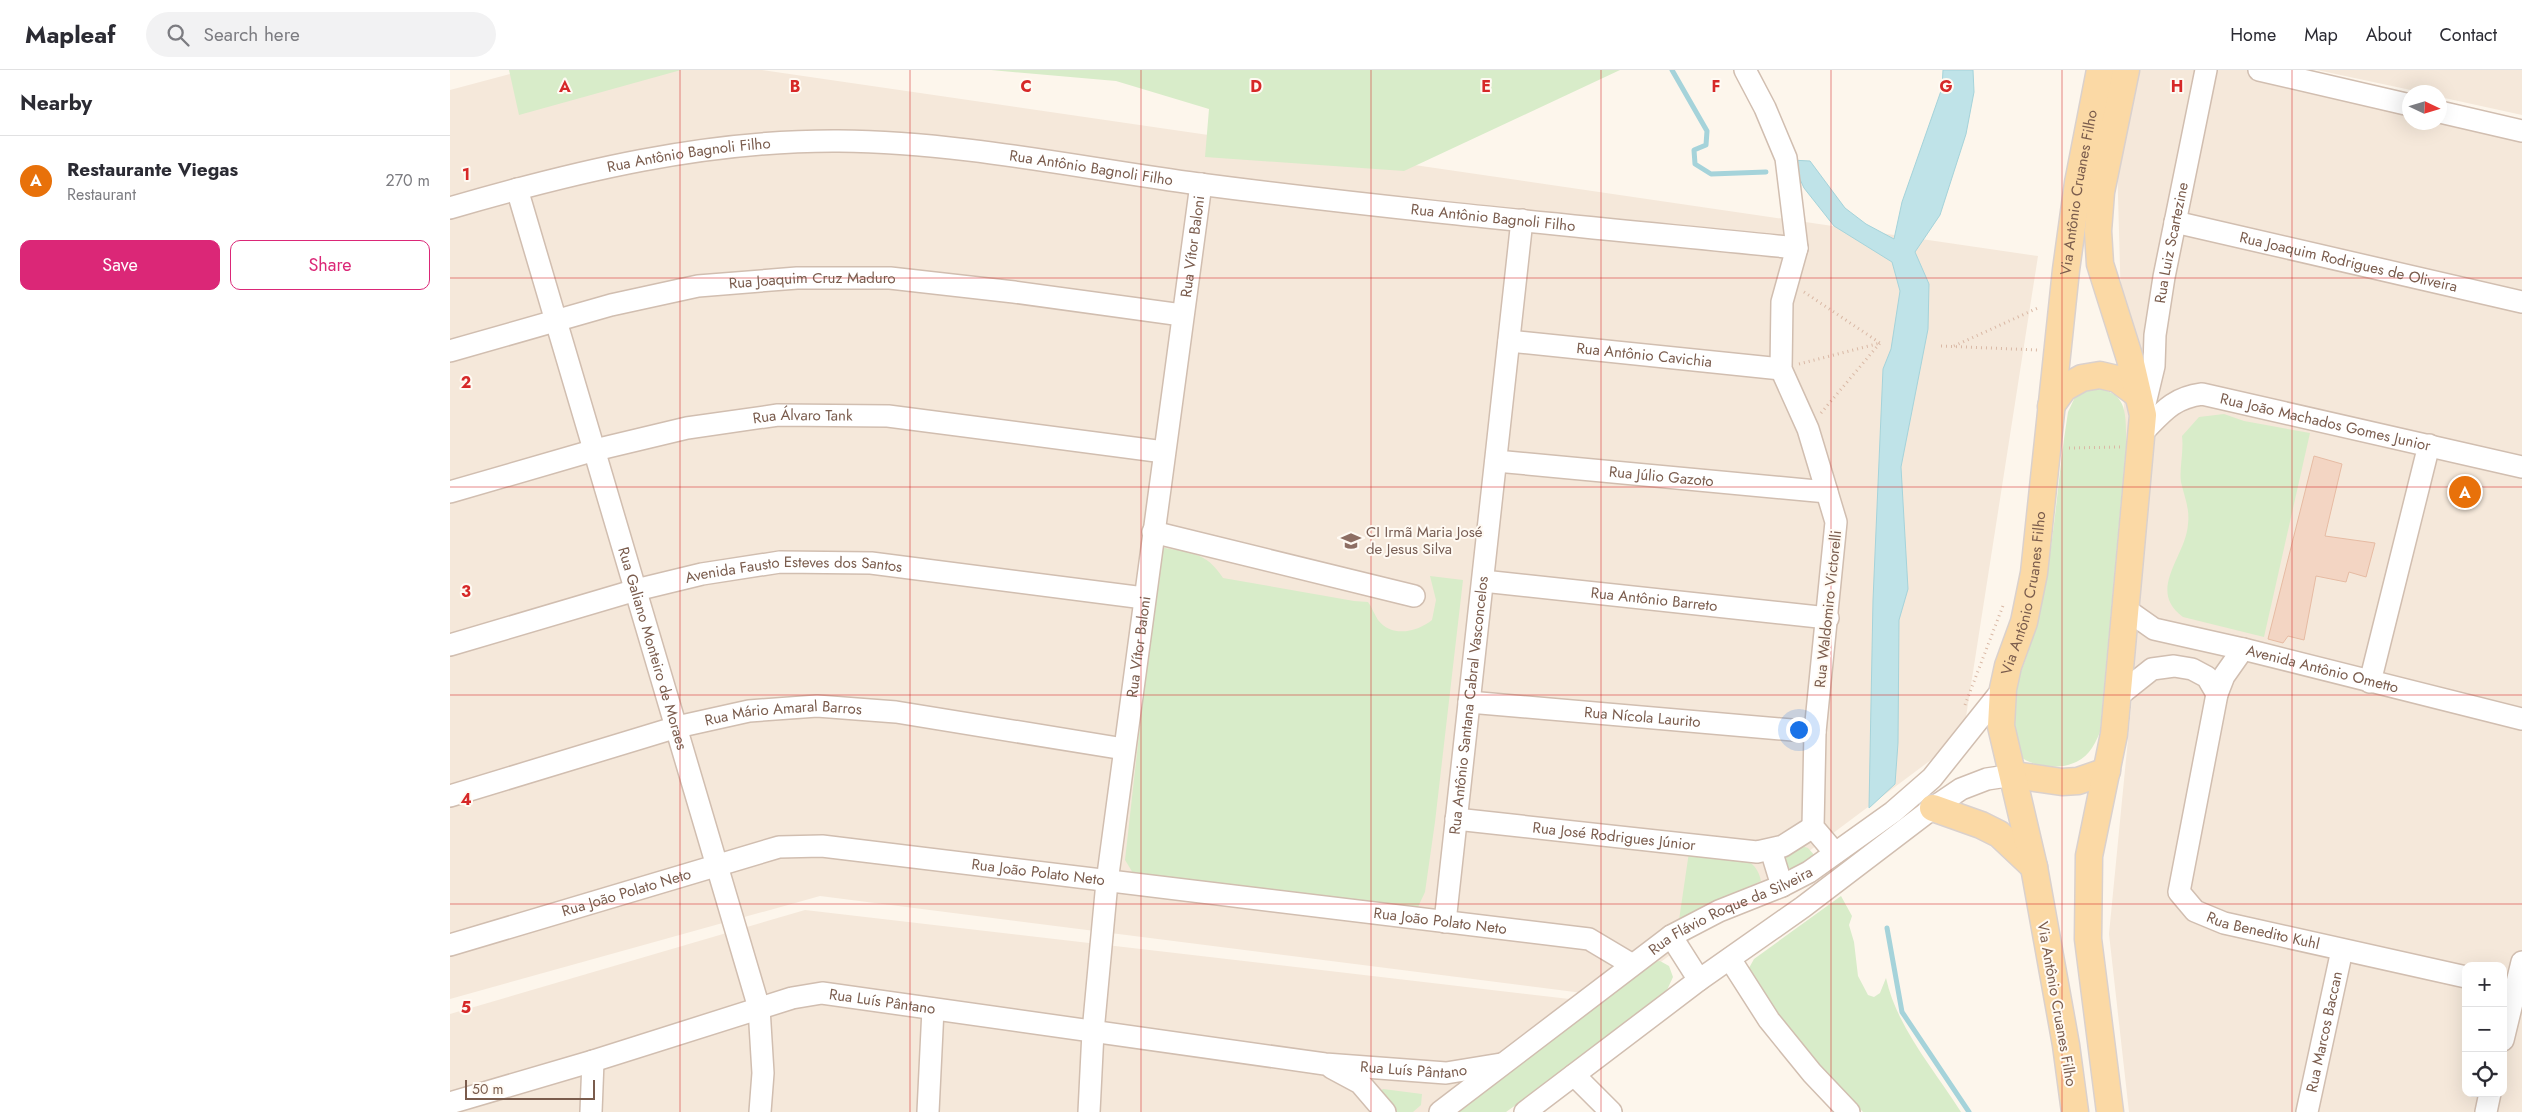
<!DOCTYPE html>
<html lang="en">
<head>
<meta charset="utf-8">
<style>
  body { margin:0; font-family:Jost,sans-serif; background:#f2f2f3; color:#2b2b33 }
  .controls { position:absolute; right:15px; bottom:15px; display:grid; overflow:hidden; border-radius:10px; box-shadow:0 5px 20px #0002 }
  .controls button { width:45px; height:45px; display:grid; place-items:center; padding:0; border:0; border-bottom:1px solid #e1e1e2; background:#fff; color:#2b2b33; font:25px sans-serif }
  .compass { position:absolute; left:1952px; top:15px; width:45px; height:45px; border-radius:50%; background:#fff; box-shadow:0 5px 20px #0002; rotate:94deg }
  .scale { position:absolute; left:15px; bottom:12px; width:130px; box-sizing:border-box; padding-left:5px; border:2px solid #7a5c4d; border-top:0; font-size:14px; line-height:18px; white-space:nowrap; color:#7a5c4d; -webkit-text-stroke:4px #fffaf3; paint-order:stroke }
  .you { position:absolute; left:1348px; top:659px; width:18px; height:18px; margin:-12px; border:4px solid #fff; border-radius:50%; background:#1a73e8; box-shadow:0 0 0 8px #1a73e833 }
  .badge { display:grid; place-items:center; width:32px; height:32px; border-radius:50%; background:#db2777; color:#fff; font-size:16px; font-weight:700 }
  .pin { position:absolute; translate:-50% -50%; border:2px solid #fff; box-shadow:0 1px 5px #0006 }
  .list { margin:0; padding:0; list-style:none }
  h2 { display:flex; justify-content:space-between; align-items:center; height:65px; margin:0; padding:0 20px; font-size:21px }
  h2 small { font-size:16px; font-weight:400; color:#7c7c81 }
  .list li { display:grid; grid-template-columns:32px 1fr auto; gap:15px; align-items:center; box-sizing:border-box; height:90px; padding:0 20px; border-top:1px solid #e1e1e2 }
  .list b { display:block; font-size:19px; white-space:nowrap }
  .list p { margin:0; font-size:16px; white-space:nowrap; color:#7c7c81 }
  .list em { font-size:16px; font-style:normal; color:#7c7c81 }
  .actions { display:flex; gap:10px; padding:15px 20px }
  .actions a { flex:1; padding:11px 0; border:1px solid #db2777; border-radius:10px; text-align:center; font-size:18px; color:#db2777 }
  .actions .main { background:#db2777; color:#fff }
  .icon { flex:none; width:28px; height:28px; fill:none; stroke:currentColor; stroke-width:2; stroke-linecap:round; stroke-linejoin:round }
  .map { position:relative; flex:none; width:2072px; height:1042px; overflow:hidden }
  header { display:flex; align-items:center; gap:30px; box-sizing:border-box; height:70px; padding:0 25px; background:#fff; border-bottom:1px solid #e1e1e2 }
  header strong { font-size:24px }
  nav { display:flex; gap:28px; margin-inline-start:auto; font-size:18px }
  .search { width:350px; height:45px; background:#f2f2f3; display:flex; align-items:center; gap:12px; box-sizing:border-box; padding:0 18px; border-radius:28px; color:#7c7c81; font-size:19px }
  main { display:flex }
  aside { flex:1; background:#fff }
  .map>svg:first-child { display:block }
</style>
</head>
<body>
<header>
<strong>Mapleaf</strong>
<div class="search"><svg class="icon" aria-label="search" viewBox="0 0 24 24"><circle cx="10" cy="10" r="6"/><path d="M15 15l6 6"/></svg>Search here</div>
<nav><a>Home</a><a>Map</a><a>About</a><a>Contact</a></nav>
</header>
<main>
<aside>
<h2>Nearby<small></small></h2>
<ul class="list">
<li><span class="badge" style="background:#e8710a">A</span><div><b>Restaurante Viegas</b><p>Restaurant</p></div><em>270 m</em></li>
</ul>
<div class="actions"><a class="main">Save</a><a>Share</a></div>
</aside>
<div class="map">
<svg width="2072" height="1042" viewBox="0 0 2072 1042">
  <rect width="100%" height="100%" fill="#fdf6ec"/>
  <!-- residential -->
  <path fill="#f5e8da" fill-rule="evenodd" d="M 75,0 L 312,0 L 1588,186 L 1513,666 L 1164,927 L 370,826 L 0,929 L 0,20 Z
    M 1685,0 L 1837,0 L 1959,29 L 1960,52 L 2072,53 L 2072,1042 L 1679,1042 L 1659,864 L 1682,628 L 1667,90 ZM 2016,896 L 2053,896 L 2053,1023 L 2016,1023 Z
    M 1867,0 L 2072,0 L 2072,45 L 1990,27 L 1990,22 L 1970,22 Z
    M 355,840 L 1163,934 L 1018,1042 L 0,1042 L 0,944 Z"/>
  <!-- green -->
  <path fill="#d8ecc9" d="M 59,0 L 231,0 L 69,45 Z
    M 541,0 L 1170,0 L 954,101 L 755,87 L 759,39 L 666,11 Z
    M 1636,318 C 1679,318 1676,342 1676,376 L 1650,662 C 1643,679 1636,690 1618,695 C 1599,700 1566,694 1560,672 C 1557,662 1555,640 1558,630 C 1561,620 1568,610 1572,599 C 1604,515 1604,429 1618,342 L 1625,327 Z
    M 1774,344 L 1794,351 L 1860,363 L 1814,567 L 1733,547 C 1696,520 1736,487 1738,454 C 1740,438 1734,426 1731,412 C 1729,400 1734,381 1732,366 L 1749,347 Z
    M 710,477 C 739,483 756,481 773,508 L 904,531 L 918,532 C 922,537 924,544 928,550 C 942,568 967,562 982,550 L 986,530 L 980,506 L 1013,510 L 985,752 L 975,822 L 968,837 L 954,844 L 686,808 L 675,790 Z
    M 1352,776 L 1358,778 L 1366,787 L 1341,799 L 1335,797 C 1334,783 1340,781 1352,776 Z
    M 1239,782 C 1263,784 1306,779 1311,811 L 1229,850 Z
    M 1391,826 L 1402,846 L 1399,855 L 1404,872 L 1408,906 L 1418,925 L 1424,927 L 1430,923 L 1436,908 C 1447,958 1484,999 1511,1042 L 1413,1042 L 1337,963 L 1300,908 L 1299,898 L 1304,889 Z
    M 1210,891 L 1219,896 L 1223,907 L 1217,920 L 1119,997 L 1056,1042 L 1003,1042 L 1200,892 Z
    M 933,1019 L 972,1024 L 971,1035 L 963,1042 L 938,1042 L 929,1022 Z"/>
  <!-- water -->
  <path fill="#bfe3e8" stroke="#a5d3da" d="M 1493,0 L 1523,0 L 1524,22 L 1516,64 L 1490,145 L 1465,182 L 1479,214 L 1478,259 L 1451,397 L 1458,519 L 1449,550 L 1448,673 L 1445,714 L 1419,738 L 1423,530 L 1433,299 L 1441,279 L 1450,221 L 1442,192 L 1384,156 L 1354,118 L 1341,90 L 1360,91 L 1395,138 L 1416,154 L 1444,169 L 1452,132 L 1492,18 Z"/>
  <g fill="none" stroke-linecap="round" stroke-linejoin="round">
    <!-- stream -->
    <path stroke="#a5d3da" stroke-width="5" d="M 1222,0 L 1257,61 L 1256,75 L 1244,80 L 1245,94 L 1261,104 L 1316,102
      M 1437,858 L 1452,942 L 1519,1042"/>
  </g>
  <!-- building -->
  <path fill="#f3d5c3" stroke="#e6bba3" d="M 1864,386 L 1892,394 L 1875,466 L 1925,473 L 1916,507 L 1899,502 L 1896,512 L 1866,506 L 1854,570 L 1838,566 L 1833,573 L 1818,569 Z"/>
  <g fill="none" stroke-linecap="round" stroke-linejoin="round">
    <defs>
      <g id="minor">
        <path d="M 1295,0 L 1315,38 L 1336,88 L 1347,178 L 1332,232 L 1331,299 L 1358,359 L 1386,452 L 1365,662 L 1363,757 L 1385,783"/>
        <path d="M 1809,0 L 1960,35"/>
        <path d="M 1990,42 L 2072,61"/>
        <path id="s1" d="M 67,119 L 309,938 L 313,1003 L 310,1042"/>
        <path id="s2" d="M 0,138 C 127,101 256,70 389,71 C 510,72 630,98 749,114 C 948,140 1148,158 1347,178"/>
        <path id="s3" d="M 1725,152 L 2072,232"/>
        <path id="s4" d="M 1059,271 L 1331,299"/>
        <path id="s5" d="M 0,281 L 161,235 L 248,216 L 347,208 L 440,208 L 564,222 L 732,245"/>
        <path id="s6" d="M 1693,342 L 1704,296 L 1705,265 L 1714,207 L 1756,0"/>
        <path id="s7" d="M 1692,363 C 1712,343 1722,328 1752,324 L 2072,397"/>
        <path id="s8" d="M 1046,391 L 1377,422"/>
        <path id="s9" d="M 0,422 L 145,380 L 237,358 L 328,345 L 438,346 L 714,382"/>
        <path d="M 703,462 L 964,526"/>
        <path id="s10" d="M 1033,511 L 1378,548"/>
        <path id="s11" d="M 1677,540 L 1704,559 L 1793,579 L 2072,649"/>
        <path id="s12" d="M 0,575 L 186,520 L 252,504 L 330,492 L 421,493 L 694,528"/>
        <path id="s13" d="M 1793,579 L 1774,606 L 1767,624 L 1729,822 L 1745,841 L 1774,853 L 2016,907"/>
        <path d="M 1920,612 L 1979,375"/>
        <path d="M 1668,626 L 1702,599 L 1724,596 L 1742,599 L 1757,607 L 1767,624"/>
        <path id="s14" d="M 1019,632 L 1365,662"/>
        <path id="s15" d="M 0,726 L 227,657 L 299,641 L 367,636 L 446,642 L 674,679"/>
        <path id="s16" d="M 1006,749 L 1307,782 L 1333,776 L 1363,757"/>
        <path d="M 1321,780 L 1332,816"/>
        <path id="s17" d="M 995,852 L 1072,150"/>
        <path d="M 1221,866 L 1249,910"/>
        <path id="s18" d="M 0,875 L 329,777 L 372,776 L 1139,869 L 1181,894"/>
        <path d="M 1280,889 L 1319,950 L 1362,1003 L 1399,1042"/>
        <path d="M 2053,970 L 2072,892"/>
        <path d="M 882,998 L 910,1013 L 935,1042"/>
        <path d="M 1124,1005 L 1161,1042"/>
        <path id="s19" d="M 0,1033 L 143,991 L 342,928 L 372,923 L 875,994 L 996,1003 L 1051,994"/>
        <path d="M 141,1042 L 143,991"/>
        <path d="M 478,1042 L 483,939"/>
        <path id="s20" d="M 639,1042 L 643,962 L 657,812 L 751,114"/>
        <path id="s21" d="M 990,1042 L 1221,866 L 1269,841 L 1332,816 L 1359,802 L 1443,742 L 1482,708 L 1553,619"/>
        <path d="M 1075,1042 L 1249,910 L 1353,837 L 1483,738 L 1511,719 L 1537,709 L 1564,705"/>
        <path id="s22" d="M 1857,1042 L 1892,880"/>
        <path d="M 2036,1042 L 2040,1023"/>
      </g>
      <g id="major">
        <path d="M 1601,336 L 1614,318 L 1632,308 L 1650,305 L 1667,309 L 1687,324"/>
        <path d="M 1564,705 L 1612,712 L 1628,711 L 1657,701"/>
        <path d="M 1483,738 L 1531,755 L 1549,764 L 1584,797"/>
        <path id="s23" d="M 1625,1042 L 1616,975 L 1584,797 L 1551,656 L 1553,619 L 1558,596 L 1574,552 L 1584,503 L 1616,200 L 1628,113 L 1650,0"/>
        <path d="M 1660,1042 L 1638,869 L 1639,786 L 1664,664 L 1693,345 L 1680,289 L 1650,194 L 1648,161 L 1651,122 L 1676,0"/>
      </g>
    </defs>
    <!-- minor casing -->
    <use href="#minor" stroke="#d1beb0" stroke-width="24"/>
    <!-- major casing -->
    <use href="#major" stroke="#dad1cd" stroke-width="29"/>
    <!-- path -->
    <path stroke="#d9b8a5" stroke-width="3" stroke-dasharray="1 4" stroke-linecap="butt" d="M 1354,222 L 1430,273
      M 1491,276 L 1587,280
      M 1504,276 L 1590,237
      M 1349,294 L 1430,273
      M 1371,343 L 1430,273
      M 1619,378 L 1670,377
      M 1515,635 L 1554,533"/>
    <!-- minor -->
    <use href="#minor" stroke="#fff" stroke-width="21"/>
    <!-- major -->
    <use href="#major" stroke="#fbd9a5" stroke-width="26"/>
  </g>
  <!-- grid -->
  <path fill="none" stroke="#d62828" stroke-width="1" stroke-opacity="0.55" d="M 230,0 L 230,1042M 460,0 L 460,1042M 691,0 L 691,1042M 921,0 L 921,1042M 1151,0 L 1151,1042M 1381,0 L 1381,1042M 1612,0 L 1612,1042M 1842,0 L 1842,1042M 0,208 L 2072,208M 0,417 L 2072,417M 0,625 L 2072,625M 0,834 L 2072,834"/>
  <!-- icons -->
  <defs>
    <symbol id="school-bare" viewBox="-9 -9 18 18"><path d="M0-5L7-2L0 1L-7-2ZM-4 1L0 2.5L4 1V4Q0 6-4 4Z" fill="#8d6e63" stroke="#fffaf3" stroke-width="2.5" paint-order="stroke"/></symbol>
  </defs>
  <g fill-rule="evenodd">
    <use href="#school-bare" x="887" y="457" width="28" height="28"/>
  </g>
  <g text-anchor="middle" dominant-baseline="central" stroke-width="4" stroke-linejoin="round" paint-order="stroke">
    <!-- street labels -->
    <g font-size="15" fill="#7a5c4d" stroke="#fffaf3">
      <text stroke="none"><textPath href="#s2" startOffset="245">Rua Antônio Bagnoli Filho</textPath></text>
      <text stroke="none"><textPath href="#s2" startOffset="650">Rua Antônio Bagnoli Filho</textPath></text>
      <text stroke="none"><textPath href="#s23" startOffset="934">Via Antônio Cruanes Filho</textPath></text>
      <text stroke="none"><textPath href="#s2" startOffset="1055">Rua Antônio Bagnoli Filho</textPath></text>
      <text stroke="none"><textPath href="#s6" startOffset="172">Rua Luiz Scartezine</textPath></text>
      <text stroke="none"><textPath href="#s20" startOffset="872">Rua Vítor Baloni</textPath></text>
      <text stroke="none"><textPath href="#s3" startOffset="178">Rua Joaquim Rodrigues de Oliveira</textPath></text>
      <text stroke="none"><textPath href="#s5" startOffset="371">Rua Joaquim Cruz Maduro</textPath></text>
      <text stroke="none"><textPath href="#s4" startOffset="136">Rua Antônio Cavichia</textPath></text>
      <text stroke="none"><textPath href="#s9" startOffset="362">Rua Álvaro Tank</textPath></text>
      <text stroke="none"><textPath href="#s7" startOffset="200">Rua João Machados Gomes Junior</textPath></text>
      <text stroke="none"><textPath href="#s8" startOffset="166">Rua Júlio Gazoto</textPath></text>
      <text stroke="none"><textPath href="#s12" startOffset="354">Avenida Fausto Esteves dos Santos</textPath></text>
      <text stroke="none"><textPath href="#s23" startOffset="529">Via Antônio Cruanes Filho</textPath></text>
      <text stroke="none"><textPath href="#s10" startOffset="172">Rua Antônio Barreto</textPath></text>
      <text transform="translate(1378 539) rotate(-84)">Rua Waldomiro Victorelli</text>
      <text stroke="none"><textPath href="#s20" startOffset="468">Rua Vítor Baloni</textPath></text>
      <text stroke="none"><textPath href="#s1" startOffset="479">Rua Galiano Monteiro de Moraes</textPath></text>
      <text stroke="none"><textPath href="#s11" startOffset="206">Avenida Antônio Ometto</textPath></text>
      <text stroke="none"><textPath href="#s17" startOffset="218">Rua Antônio Santana Cabral Vasconcelos</textPath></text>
      <text stroke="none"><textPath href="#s15" startOffset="345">Rua Mário Amaral Barros</textPath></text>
      <text stroke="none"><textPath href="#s14" startOffset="174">Rua Nícola Laurito</textPath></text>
      <text stroke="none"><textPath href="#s16" startOffset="159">Rua José Rodrigues Júnior</textPath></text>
      <text stroke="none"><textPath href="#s18" startOffset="604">Rua João Polato Neto</textPath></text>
      <text stroke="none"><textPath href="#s18" startOffset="184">Rua João Polato Neto</textPath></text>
      <text stroke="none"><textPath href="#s21" startOffset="355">Rua Flávio Roque da Silveira</textPath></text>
      <text stroke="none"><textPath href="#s18" startOffset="1009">Rua João Polato Neto</textPath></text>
      <text stroke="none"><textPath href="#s13" startOffset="350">Rua Benedito Kuhl</textPath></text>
      <text stroke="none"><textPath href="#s19" startOffset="449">Rua Luís Pântano</textPath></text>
      <text transform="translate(1607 934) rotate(80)">Via Antônio Cruanes Filho</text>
      <text stroke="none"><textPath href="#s22" startOffset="82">Rua Marcos Baccan</textPath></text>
      <text stroke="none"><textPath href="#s19" startOffset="985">Rua Luís Pântano</textPath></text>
    </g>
    <!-- education labels -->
    <g font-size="15" fill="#785e54" stroke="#fffaf3" text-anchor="start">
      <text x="916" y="462">CI Irmã Maria José<tspan x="916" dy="17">de Jesus Silva</tspan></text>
    </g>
  </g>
  <g font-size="16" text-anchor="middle" font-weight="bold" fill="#d62828" stroke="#fffaf3" stroke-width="4" stroke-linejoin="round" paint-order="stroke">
    <text x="115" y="22">A</text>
    <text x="345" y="22">B</text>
    <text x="576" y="22">C</text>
    <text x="806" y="22">D</text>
    <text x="1036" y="22">E</text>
    <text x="1266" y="22">F</text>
    <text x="1496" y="22">G</text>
    <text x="1727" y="22">H</text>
    <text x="16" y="110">1</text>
    <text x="16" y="318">2</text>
    <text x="16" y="527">3</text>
    <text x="16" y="735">4</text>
    <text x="16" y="943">5</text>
  </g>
</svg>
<div class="controls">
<button>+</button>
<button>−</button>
<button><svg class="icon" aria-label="locate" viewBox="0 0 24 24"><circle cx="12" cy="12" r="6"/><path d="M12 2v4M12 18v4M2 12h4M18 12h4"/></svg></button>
</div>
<svg class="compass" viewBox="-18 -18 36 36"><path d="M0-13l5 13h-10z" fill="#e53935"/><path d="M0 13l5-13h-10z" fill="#7c7c81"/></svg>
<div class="scale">50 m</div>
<div class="you"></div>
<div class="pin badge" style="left:2015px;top:422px;background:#e8710a">A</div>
</div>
</main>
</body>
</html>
